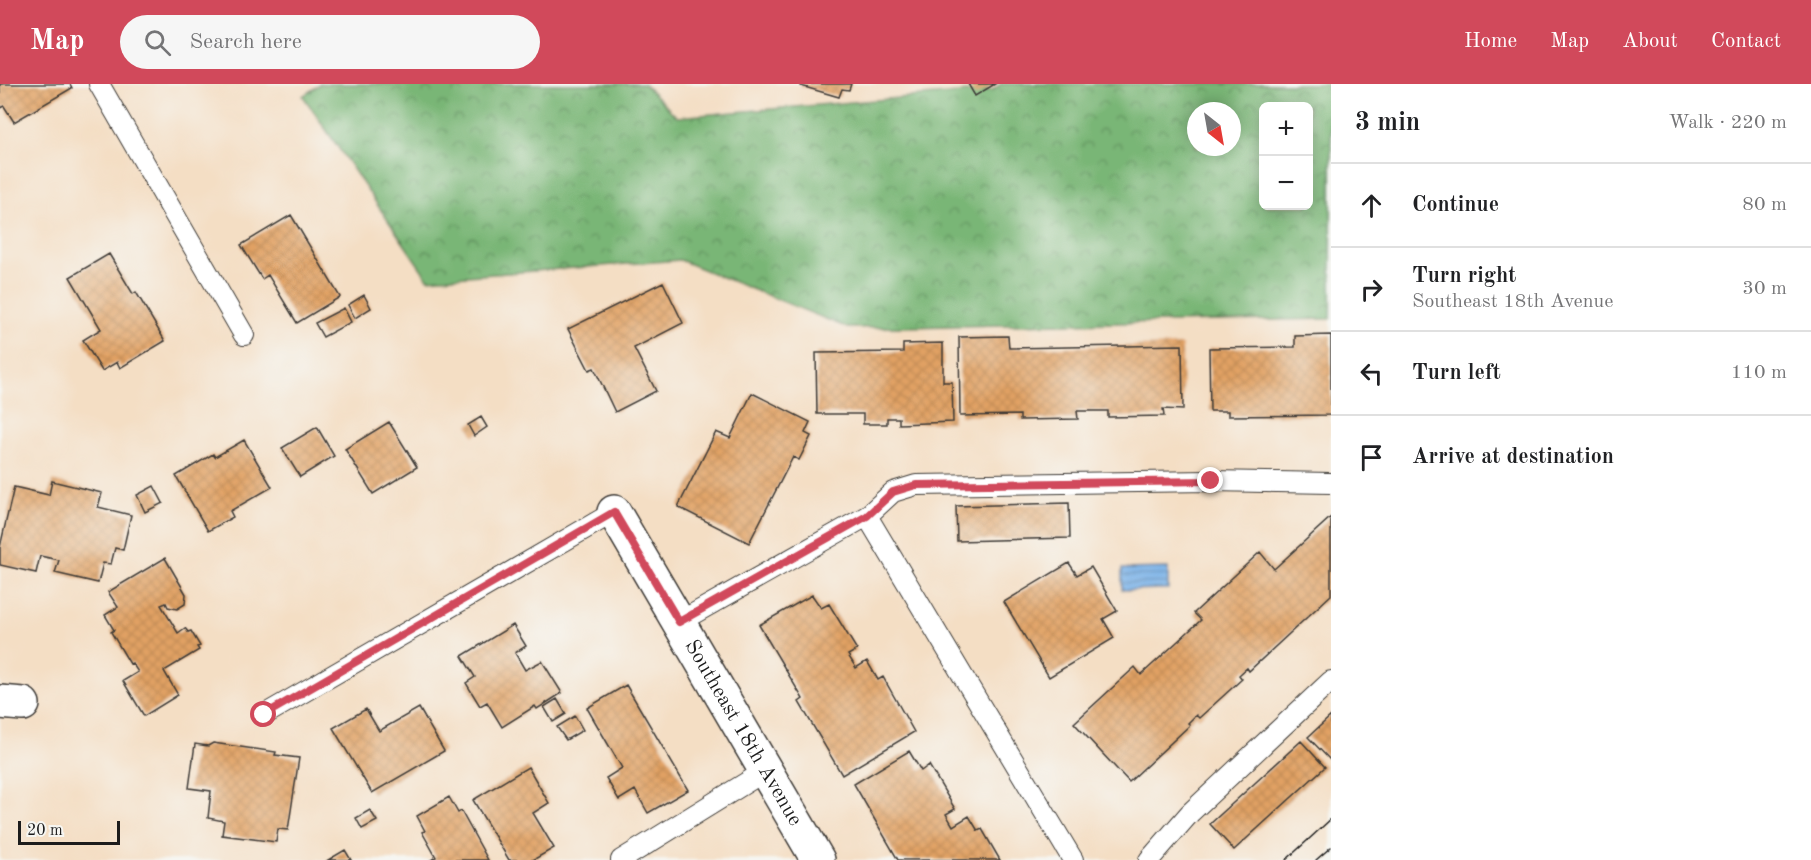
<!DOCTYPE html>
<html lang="en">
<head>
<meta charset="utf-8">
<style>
  body { margin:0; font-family:"Old Standard TT",serif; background:#f6f6f6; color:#202124 }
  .controls { position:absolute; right:18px; top:18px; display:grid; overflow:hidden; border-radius:9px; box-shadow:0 3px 15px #0003 }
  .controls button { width:54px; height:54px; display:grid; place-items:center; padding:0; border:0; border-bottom:2px solid #e0e0e0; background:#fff; color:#202124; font:30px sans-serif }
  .compass { position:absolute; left:1187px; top:18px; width:54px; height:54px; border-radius:50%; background:#fff; box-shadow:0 3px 15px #0003; rotate:149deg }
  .scale { position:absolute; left:18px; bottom:15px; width:102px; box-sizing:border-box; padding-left:6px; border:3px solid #1c1c1c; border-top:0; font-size:16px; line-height:21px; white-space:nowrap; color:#1c1c1c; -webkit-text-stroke:4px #f6f6f2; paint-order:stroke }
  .stop { position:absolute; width:18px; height:18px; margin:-14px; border:4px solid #d1495b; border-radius:50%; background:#fff }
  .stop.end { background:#d1495b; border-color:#fff; box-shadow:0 2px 6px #0008 }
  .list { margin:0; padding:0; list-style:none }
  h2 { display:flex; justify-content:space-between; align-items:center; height:78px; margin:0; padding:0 24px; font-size:26px }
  h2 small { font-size:20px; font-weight:400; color:#757577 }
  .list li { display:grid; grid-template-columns:39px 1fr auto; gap:18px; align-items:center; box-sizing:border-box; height:84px; padding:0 24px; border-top:2px solid #e0e0e0 }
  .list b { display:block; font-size:22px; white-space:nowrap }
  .list p { margin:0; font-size:20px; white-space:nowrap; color:#757577 }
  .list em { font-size:20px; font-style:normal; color:#757577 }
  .icon { flex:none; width:33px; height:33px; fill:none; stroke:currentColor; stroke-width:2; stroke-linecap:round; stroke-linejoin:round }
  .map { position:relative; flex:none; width:1331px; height:776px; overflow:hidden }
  header { display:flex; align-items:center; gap:36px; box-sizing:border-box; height:84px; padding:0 30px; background:#d1495b; color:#fff }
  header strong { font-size:28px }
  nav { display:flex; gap:33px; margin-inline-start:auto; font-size:21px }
  .search { width:420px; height:54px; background:#f6f6f6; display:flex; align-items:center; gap:15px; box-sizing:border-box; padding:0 21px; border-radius:33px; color:#757577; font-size:22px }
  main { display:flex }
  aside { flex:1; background:#fff }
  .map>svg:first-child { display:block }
</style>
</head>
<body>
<header>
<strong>Map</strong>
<div class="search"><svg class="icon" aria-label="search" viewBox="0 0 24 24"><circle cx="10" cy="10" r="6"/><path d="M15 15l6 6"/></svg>Search here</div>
<nav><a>Home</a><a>Map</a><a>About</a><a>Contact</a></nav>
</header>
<main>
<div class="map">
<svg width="1331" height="776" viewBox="0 0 1331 776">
  <defs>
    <pattern id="forest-crowns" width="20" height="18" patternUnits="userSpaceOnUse" patternTransform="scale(1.5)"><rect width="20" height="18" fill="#79b676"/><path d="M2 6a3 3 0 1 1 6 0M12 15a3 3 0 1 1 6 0" fill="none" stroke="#629360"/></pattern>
    <pattern id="water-rules" width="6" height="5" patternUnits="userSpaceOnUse" patternTransform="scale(1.5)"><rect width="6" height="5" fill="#78b0e7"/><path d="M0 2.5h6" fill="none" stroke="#628eba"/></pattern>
    <pattern id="building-cross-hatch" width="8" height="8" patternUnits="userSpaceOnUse" patternTransform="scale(1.5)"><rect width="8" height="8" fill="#e1a163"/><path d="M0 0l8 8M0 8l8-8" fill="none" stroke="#c08a55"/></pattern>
  </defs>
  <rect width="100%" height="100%" fill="#f6f6f2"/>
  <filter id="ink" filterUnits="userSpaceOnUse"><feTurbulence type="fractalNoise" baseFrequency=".0167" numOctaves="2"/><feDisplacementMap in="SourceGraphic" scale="12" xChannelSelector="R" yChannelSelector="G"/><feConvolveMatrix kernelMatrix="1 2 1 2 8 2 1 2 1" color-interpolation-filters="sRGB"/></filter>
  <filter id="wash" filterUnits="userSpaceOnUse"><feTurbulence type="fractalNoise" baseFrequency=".008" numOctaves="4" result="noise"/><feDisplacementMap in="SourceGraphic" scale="24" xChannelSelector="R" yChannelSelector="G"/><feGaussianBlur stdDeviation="1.35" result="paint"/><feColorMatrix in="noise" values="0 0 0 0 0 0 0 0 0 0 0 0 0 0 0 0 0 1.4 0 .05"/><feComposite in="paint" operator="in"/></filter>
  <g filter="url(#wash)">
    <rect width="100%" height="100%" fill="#f4dec4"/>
    <!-- forest -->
    <path fill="url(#forest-crowns)" stroke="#4a6949" stroke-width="1.5" fill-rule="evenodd" d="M 320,0 L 644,0 L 677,33 L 992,6 L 1001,0 L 1331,0 L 1331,235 L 848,244 L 680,176 L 428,195 L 303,12 ZM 1264,22 L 1308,22 L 1308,122 L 1264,122 ZM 1196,27 L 1232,27 L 1232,63 L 1196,63 Z"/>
    <!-- water -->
    <path fill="url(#water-rules)" stroke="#4a6682" stroke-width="1.5" d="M 1168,484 L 1168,505 L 1122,506 L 1122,485 Z"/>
    <g id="blocks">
      <!-- building -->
      <path fill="url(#building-cross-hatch)" d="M 0,0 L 70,0 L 72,4 L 14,38 L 4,22 L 0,24 Z
        M 801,0 L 851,0 L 849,6 L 842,5 L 839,13 L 801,2 Z
        M 968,0 L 995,0 L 975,12 Z
        M 291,131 L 340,213 L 297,239 L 268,191 L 262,195 L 241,161 Z
        M 109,170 L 133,210 L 136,208 L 165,257 L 120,284 L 117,278 L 102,287 L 83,256 L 101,245 L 70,193 Z
        M 663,198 L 683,239 L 634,264 L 656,307 L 615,328 L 594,284 L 589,286 L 568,245 Z
        M 364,211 L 371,224 L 355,234 L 348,221 Z
        M 344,224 L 351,238 L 323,253 L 315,239 Z
        M 1331,251 L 1331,331 L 1228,332 L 1228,327 L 1210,327 L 1209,264 L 1295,263 L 1295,252 Z
        M 1008,252 L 1009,264 L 1182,261 L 1183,326 L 1163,325 L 1164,332 L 1108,333 L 1108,327 L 1077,327 L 1078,335 L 1020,336 L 1020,331 L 960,332 L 959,253 Z
        M 943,259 L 943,298 L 952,298 L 953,338 L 899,340 L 899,334 L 887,334 L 887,340 L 863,340 L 863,330 L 817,330 L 816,269 L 903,268 L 903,260 Z
        M 752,309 L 810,338 L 805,349 L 811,352 L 799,376 L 793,373 L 749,459 L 678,423 L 716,348 L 730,354 Z
        M 481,333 L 487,343 L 474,352 L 468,341 Z
        M 389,338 L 417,383 L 373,410 L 345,365 Z
        M 317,343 L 334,372 L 300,393 L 282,364 Z
        M 244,356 L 272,403 L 230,427 L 233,433 L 208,447 L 176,392 L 213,370 L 215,373 Z
        M 52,397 L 102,409 L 98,423 L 131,431 L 123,466 L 115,464 L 111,480 L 103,479 L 98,499 L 55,489 L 59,476 L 40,472 L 36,489 L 0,481 L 0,463 L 14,403 L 49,411 Z
        M 154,402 L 163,419 L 145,428 L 137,411 Z
        M 1069,419 L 1070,454 L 957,457 L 956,422 Z
        M 1331,433 L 1331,511 L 1249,587 L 1247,584 L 1239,591 L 1242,595 L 1199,634 L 1196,631 L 1188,639 L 1190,641 L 1129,698 L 1074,639 L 1135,583 L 1141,591 L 1201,536 L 1194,529 L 1260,468 L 1274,485 Z
        M 165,474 L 186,510 L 185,520 L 177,525 L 168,523 L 166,519 L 161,521 L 178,549 L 185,544 L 188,548 L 191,547 L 200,562 L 197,563 L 199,566 L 164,587 L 178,611 L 144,632 L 123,597 L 138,588 L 132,579 L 130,580 L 111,548 L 114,546 L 105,531 L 118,523 L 108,508 Z
        M 1069,479 L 1077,491 L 1091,483 L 1117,527 L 1103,535 L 1114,554 L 1049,593 L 1004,518 Z
        M 812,511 L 821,524 L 829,520 L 857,566 L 848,571 L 856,584 L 867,577 L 878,596 L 883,593 L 914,648 L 842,691 L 799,618 L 803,615 L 759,541 Z
        M 513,541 L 526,562 L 515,569 L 525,586 L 542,577 L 562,609 L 537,625 L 535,622 L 502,643 L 487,618 L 480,622 L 466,599 L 475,593 L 462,572 Z
        M 626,601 L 688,706 L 648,729 L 635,706 L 619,716 L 606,694 L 622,684 L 587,624 Z
        M 557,615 L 566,630 L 553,638 L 544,623 Z
        M 419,624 L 444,667 L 372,709 L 333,644 L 366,625 L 379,647 Z
        M 575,632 L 583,646 L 566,656 L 557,643 Z
        M 1331,632 L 1331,677 L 1308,653 Z
        M 1301,657 L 1325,683 L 1234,766 L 1210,740 Z
        M 213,659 L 276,668 L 275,671 L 299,674 L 288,746 L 278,745 L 276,758 L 222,751 L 224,737 L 208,734 L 211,707 L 189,704 L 195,660 L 208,662 Z
        M 909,667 L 921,687 L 929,681 L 955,725 L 946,730 L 953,742 L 969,732 L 978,747 L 982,745 L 1000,776 L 898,776 L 854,700 Z
        M 528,683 L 549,719 L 533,729 L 554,764 L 533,776 L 509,776 L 473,716 Z
        M 449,713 L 458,729 L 461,727 L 488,776 L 431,776 L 436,773 L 422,748 L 425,747 L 417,732 Z
        M 370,726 L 377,737 L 362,745 L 356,734 Z
        M 345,766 L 351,776 L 328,776 Z"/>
    </g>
  </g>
  <g filter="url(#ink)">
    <use href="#blocks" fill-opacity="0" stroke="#3c3935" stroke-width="1.5"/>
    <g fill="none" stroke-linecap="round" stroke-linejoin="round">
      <defs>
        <path id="lane" d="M 99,0 L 244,251
          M 867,432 L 1073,776
          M 679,538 L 867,432 L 893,408 L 916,401 L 1211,397 L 1331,399
          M 264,631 L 614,428
          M 621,776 L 765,687
          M 1149,776 L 1190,729 L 1331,597"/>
        <g id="street">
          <path id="s1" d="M 614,428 L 818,776"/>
          <path d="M 0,618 L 23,620"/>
        </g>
      </defs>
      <!-- lane casing -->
      <use href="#lane" stroke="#3c3935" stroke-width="22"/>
      <!-- street casing -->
      <use href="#street" stroke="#3c3935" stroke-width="36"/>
      <!-- lane -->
      <use href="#lane" stroke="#fff" stroke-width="20"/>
      <!-- street -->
      <use href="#street" stroke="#fff" stroke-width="33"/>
      <!-- tram -->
      <path stroke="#1c1c1c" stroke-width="1.5" d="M 1286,776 L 1331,735
        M 1316,776 L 1331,763"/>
    </g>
  </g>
  <g fill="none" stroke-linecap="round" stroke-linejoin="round" filter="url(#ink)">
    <!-- route -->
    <path stroke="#d1495b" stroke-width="8" d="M 264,631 L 614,428 L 679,538 L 867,432 L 893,408 L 916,401 L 1211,397"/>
  </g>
  <g text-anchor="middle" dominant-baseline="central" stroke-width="4.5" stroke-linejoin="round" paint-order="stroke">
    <!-- street labels -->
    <g font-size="21" fill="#1c1c1c" stroke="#f6f6f2">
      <text stroke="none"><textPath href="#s1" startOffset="256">Southeast 18th Avenue</textPath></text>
    </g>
  </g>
</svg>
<div class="controls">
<button>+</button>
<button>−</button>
</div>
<svg class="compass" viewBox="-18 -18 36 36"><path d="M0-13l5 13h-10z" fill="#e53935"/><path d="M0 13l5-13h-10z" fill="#757577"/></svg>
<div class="scale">20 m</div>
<div class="stop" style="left:264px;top:631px"></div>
<div class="stop end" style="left:1211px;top:397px"></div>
</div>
<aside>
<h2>3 min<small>Walk · 220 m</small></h2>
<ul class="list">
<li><svg class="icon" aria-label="ahead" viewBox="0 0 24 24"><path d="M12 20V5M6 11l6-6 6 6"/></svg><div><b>Continue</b></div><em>80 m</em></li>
<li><svg class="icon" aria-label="right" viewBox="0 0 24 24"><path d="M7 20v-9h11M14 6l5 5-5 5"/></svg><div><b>Turn right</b><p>Southeast 18th Avenue</p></div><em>30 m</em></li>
<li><svg class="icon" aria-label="left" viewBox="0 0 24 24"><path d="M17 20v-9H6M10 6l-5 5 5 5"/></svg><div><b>Turn left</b></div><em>110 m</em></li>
<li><svg class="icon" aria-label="arrive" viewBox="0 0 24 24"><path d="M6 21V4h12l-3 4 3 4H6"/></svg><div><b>Arrive at destination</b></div></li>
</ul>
</aside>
</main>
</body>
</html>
